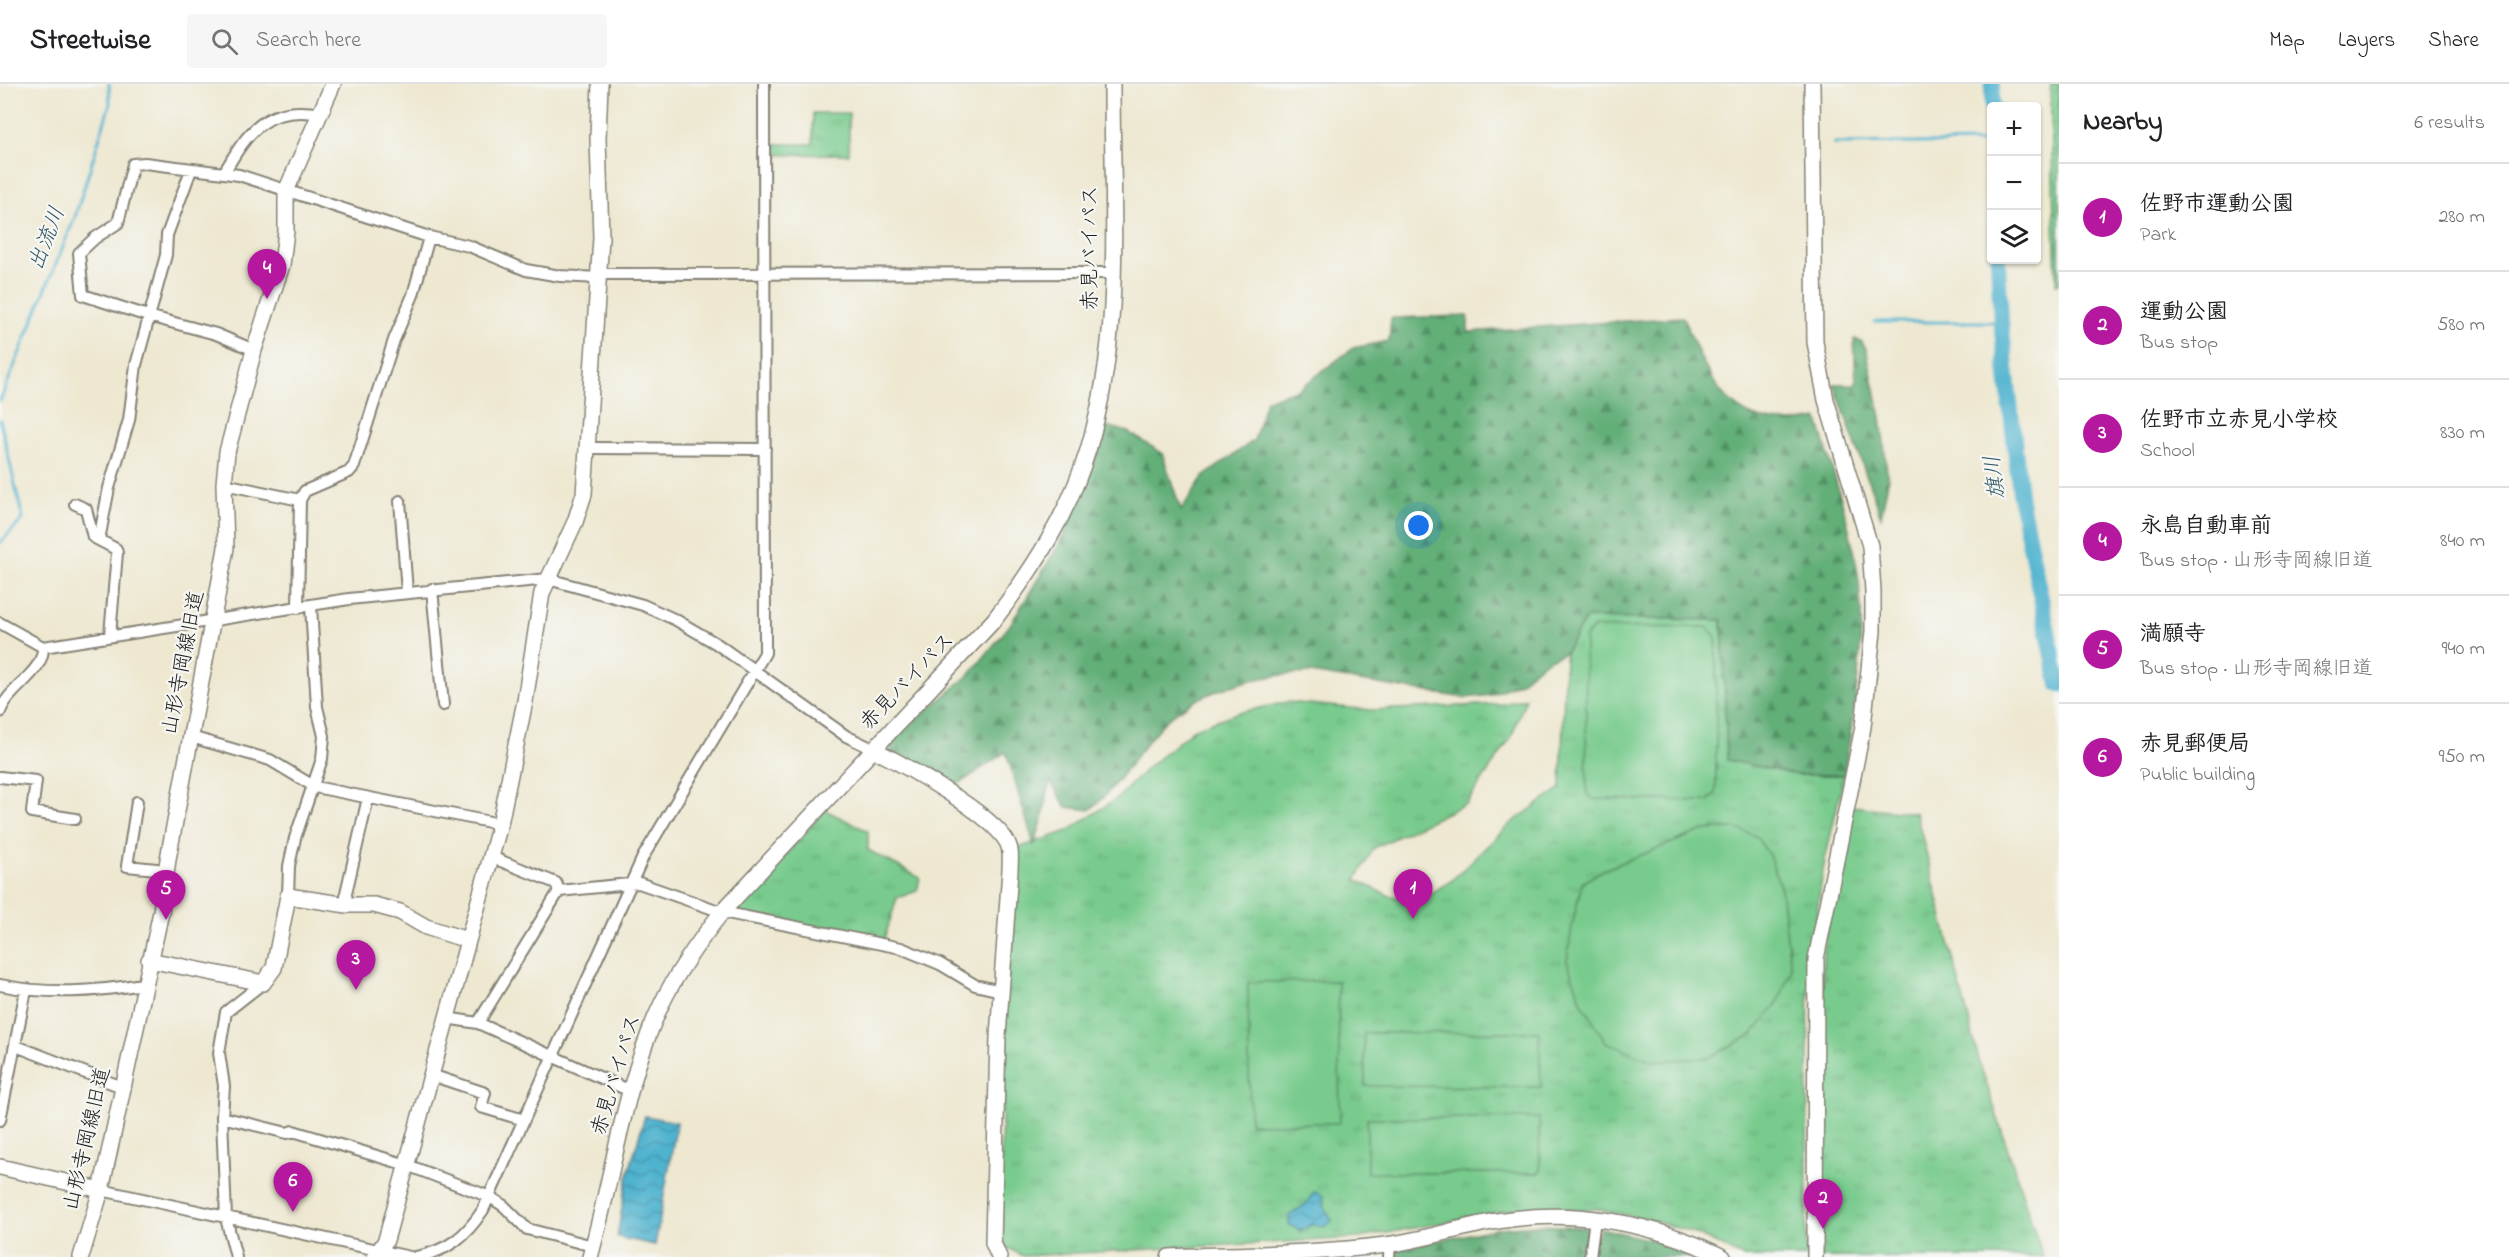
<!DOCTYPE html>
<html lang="en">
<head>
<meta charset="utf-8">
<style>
  body { margin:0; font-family:"Indie Flower","Klee One",sans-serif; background:#f6f6f6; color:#202124 }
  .controls { position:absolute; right:18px; top:18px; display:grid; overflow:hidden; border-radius:6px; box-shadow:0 2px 4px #0004 }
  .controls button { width:54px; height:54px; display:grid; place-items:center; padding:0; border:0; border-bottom:2px solid #e0e0e0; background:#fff; color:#202124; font:30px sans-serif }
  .you { position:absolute; left:1419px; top:442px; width:21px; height:21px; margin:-15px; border:4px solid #fff; border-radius:50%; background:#1a73e8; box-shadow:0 0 0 9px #1a73e833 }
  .badge { display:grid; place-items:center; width:39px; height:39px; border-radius:50%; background:#b5179e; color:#fff; font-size:20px; font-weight:700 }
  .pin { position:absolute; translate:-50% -50px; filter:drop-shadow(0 2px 3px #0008) }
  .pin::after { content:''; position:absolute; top:32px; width:21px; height:18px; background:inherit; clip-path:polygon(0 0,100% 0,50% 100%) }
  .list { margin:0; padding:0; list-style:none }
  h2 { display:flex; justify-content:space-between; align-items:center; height:78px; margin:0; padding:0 24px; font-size:26px }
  h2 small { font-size:20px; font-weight:400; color:#757577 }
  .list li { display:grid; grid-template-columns:39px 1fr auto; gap:18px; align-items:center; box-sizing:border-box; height:108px; padding:0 24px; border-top:2px solid #e0e0e0 }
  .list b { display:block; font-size:22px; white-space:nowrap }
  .list p { margin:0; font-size:20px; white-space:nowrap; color:#757577 }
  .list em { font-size:20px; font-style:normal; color:#757577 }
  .icon { flex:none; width:33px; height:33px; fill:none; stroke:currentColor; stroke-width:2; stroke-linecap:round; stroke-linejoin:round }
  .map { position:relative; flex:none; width:2059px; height:1173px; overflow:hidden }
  header { display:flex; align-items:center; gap:36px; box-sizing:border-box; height:84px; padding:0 30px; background:#fff; border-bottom:2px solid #e0e0e0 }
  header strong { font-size:28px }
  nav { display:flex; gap:33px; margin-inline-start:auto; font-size:21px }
  .search { width:420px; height:54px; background:#f6f6f6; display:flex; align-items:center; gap:15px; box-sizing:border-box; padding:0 21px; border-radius:6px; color:#757577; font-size:22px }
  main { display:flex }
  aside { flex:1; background:#fff }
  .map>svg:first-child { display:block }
</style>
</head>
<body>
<header>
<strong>Streetwise</strong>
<div class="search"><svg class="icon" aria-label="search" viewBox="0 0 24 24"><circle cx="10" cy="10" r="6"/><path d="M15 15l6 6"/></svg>Search here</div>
<nav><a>Map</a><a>Layers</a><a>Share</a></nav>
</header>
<main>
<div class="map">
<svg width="2059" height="1173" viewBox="0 0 2059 1173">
  <defs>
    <pattern id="grass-tufts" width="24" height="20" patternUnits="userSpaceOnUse" patternTransform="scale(1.5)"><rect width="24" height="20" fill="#78cb8d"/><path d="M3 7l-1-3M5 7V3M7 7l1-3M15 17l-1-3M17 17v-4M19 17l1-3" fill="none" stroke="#67ae79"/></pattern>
    <pattern id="forest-firs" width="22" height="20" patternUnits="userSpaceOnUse" patternTransform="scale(1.5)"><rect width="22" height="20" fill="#62af78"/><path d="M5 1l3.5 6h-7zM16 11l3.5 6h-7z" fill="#508e62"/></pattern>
    <pattern id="water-waves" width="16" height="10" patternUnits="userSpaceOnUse" patternTransform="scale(1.5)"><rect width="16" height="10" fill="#50b3cf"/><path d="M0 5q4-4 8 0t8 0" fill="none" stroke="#4291a7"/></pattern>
  </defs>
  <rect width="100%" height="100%" fill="#f6f6f2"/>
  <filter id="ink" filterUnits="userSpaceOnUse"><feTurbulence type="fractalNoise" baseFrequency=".0167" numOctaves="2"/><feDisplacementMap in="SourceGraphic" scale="12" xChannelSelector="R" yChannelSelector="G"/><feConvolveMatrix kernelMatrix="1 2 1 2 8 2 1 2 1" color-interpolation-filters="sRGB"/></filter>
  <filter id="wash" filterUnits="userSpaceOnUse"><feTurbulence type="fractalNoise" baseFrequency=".008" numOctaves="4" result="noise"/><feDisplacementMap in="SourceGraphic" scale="24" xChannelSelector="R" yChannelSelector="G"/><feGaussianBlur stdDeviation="1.35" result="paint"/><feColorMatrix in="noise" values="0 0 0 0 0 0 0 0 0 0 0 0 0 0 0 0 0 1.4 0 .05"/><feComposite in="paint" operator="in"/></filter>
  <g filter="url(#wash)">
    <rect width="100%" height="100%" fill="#eee8d1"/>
    <!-- grass -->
    <path fill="url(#grass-tufts)" stroke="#4a7454" stroke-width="1.5" d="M 2050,0 L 2059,0 L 2059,200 L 2056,200 Z
      M 813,29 L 849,29 L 849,70 L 769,71 L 769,60 L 813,60 Z
      M 1586,534 L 1722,536 L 1727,675 L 1797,691 L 1844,691 L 1823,786 L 1809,883 L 1806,1173 L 1744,1173 L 1696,1150 L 1654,1137 L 1597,1125 L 1515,1125 L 1360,1154 L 1023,1172 L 1006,1163 L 999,1143 L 1004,956 L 1015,765 L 1068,747 L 1119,713 L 1146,685 L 1195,644 L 1237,629 L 1287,618 L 1372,626 L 1503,620 L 1526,614 L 1511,654 L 1467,719 L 1374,764 L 1356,796 L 1390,812 L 1421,815 L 1451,797 L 1511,739 L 1561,704 L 1565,569 Z
      M 1851,722 L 1916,729 L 1980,980 L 2043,1173 L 1821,1173 L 1823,864 Z
      M 825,726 L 868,747 L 868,766 L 920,794 L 917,807 L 897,814 L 883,859 L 736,829 Z"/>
    <!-- forest -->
    <path fill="url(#forest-firs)" stroke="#3f664a" stroke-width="1.5" d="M 1468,232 L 1468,248 L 1683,233 C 1712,302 1730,351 1818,335 C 1832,386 1850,438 1858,490 C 1867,558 1854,625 1844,691 L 1797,691 L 1727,676 L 1722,536 L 1586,534 L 1565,569 L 1547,576 L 1520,598 L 1491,611 L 1464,614 L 1311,589 C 1262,590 1192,606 1158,645 C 1135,671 1117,703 1090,726 L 1066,723 L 1050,697 L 1043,734 L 1034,761 L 1006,668 L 953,704 L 891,668 L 890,658 L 971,589 L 1010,541 L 1057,464 L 1077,423 L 1107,342 L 1128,348 L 1162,369 L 1181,426 L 1203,393 L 1254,356 L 1266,316 L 1299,305 L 1353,264 L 1389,257 L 1391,234 Z
      M 1854,255 L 1861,257 L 1866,264 L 1881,333 L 1888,397 L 1881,433 L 1834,300 L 1856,300 Z
      M 1536,1141 L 1586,1143 L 1588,1151 L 1597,1152 L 1601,1144 L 1660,1158 L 1698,1173 L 1393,1173 L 1398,1165 L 1498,1144 Z"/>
    <!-- garden -->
    <path fill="#78cb8d" stroke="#4a7454" stroke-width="1.5" d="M 1707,543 L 1716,553 L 1716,709 L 1708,717 L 1593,715 L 1587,710 L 1585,553 L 1594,544 Z
      M 1735,744 L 1756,752 L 1769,771 L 1781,805 L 1791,886 L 1778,918 L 1753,950 L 1708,974 L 1652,977 L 1606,958 L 1582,919 L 1567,877 L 1572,842 L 1582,799 L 1601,787 L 1704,746 Z
      M 1338,897 L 1340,1039 L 1250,1040 L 1248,898 Z
      M 1539,948 L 1541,1003 L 1365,1002 L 1364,949 Z
      M 1367,1034 L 1539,1034 L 1540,1089 L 1367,1089 Z"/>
    <!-- water -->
    <path fill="url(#water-waves)" stroke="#366876" stroke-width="1.5" d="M 645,1032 L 677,1038 L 655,1161 L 617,1153 L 628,1090 Z
      M 1314,1108 L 1323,1112 L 1324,1123 L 1332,1137 L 1324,1143 L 1313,1140 L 1300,1147 L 1289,1140 L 1289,1132 L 1306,1120 Z"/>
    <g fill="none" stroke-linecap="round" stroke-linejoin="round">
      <!-- stream -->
      <path stroke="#50b3cf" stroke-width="3" d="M 1833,60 L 1992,58
        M 1875,238 L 2001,238
        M 0,317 L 75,133 L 110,20 L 109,0
        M 0,336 L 23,435 L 0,459"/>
      <!-- river -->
      <path stroke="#50b3cf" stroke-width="16" d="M 1992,0 L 1992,22
        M 1998,176 L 2001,238 L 2021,418 L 2059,601"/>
    </g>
  </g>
  <g filter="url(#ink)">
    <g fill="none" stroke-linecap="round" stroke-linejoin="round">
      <defs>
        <path id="street" d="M 224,89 L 239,91 L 429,153 L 469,162 L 526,186 L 560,192 L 599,194
          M 600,190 L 1112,189
          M 254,266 L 216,250 L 148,232 L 83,211 L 79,169 L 95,154 L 118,139 L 133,80 L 145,79 L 224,89 C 247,48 267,20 320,30
          M 589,364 L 765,365
          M 224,400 L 300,416
          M 400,417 L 407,508
          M 75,420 L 86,425 L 93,453 L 116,465 L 117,469 L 110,551
          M 99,456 L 109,404 L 129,336 L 136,281 L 166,171 L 167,151 L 191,86
          M 432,505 L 443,621
          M 298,524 L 300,416 L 305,407 L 349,388 L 354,382 L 394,256 L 413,211 L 429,153
          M 0,539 L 43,563 L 349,515 L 548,495 L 643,521 L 676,536 L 717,560 L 846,652 L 873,665
          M 0,628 C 8,604 44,589 43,563
          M 191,653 L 270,676 L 315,703 L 500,740
          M 0,693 L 36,697 L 32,728 L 75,735
          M 137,718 L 127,782 L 166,786
          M 491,773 L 556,799 L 559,807
          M 288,812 L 289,782 L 295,754 L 322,675 L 324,652 L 317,623 L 311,522
          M 347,821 L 346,809 L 368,714
          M 0,901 C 49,911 94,908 143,900
          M 446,934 L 478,939 L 630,1007
          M 478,939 L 559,807 L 639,799 L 722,828 L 901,864 L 940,880 L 975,901 L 1001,907
          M 16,962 L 122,1003
          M 431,991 L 485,1009 L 481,1023 L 524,1036
          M 222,1033 L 287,1049 L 293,1047 L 407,1081 L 490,1113 L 504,1122 L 527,1145 L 593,1162
          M 0,1036 L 26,906
          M 101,1106 L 410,1173
          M 236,1173 L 226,1134 L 222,1033 L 224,1002 L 219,969 L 226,928 L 263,899
          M 416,1173 C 448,1167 466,1152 483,1126 L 643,773 L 765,569 L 764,0
          M 1389,1173 L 1390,1160
          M 1590,1173 L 1595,1135"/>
        <path id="secondary" d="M 1812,0 L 1815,258 L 1826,316 L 1870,462 L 1873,507 L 1873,547 L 1863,643 L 1816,875 L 1815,1173
          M 873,665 C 904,681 991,729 1007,758 C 1012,766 1010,777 1010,786 L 998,952 L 993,1159 L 999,1173
          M 149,876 L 263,899 L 274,884 L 288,812 L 347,821 L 374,821 L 400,828 L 426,843 L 467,856
          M 0,1083 L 101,1106
          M 81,1173 L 101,1106 L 161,828 L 168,775 L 226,464 L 224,400 L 227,368 L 254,266 L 282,181 L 286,147 L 286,107 L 333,0
          M 375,1173 L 386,1156 L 500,740 L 525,617 L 542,509 L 575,438 L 584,410 L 601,154 L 598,54 L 600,0
          M 590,1173 C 614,1089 624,999 662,919 C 678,886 699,857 722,828 L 994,536 C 1034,484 1069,429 1088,366 C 1124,248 1112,122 1112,0
          M 1169,1173 C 1241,1170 1315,1170 1386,1161 C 1424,1156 1460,1143 1497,1137 C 1574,1124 1654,1139 1723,1173"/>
      </defs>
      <!-- street casing -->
      <use href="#street" stroke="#858276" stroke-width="14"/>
      <!-- secondary casing -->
      <use href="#secondary" stroke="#858276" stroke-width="18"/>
      <!-- street -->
      <use href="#street" stroke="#fff" stroke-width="10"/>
      <!-- secondary -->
      <use href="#secondary" stroke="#fff" stroke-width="15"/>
    </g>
  </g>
  <g text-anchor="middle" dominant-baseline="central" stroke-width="4.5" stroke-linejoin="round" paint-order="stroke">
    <!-- street labels -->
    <g font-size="21" fill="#1c1c1c" stroke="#f6f6f2">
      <text transform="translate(1091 164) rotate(-90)">赤見バイパス</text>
      <text transform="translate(184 579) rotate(-79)">山形寺岡線旧道</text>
      <text transform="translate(908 598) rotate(-46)">赤見バイパス</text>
      <text transform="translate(617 991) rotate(-73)">赤見バイパス</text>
      <text transform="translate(88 1055) rotate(-77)">山形寺岡線旧道</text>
    </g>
    <!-- water labels -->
    <g font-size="22" font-style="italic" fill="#315864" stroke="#f6f6f2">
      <text transform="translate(48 155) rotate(-69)">出流川</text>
      <text transform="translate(1996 393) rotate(-97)">旗川</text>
    </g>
  </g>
</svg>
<div class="controls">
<button>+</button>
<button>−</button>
<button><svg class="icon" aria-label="layers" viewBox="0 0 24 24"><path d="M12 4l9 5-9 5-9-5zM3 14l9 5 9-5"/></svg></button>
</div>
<div class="you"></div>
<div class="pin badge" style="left:1413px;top:835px">1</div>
<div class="pin badge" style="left:1823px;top:1145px">2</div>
<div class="pin badge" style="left:356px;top:906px">3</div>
<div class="pin badge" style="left:267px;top:215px">4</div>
<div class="pin badge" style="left:166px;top:836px">5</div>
<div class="pin badge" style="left:293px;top:1128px">6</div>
</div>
<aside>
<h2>Nearby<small>6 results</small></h2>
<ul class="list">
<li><span class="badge">1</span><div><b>佐野市運動公園</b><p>Park</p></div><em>280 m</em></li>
<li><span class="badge">2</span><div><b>運動公園</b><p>Bus stop</p></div><em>580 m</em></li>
<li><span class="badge">3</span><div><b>佐野市立赤見小学校</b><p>School</p></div><em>830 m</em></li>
<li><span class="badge">4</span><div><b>永島自動車前</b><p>Bus stop · 山形寺岡線旧道</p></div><em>840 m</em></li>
<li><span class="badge">5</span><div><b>満願寺</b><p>Bus stop · 山形寺岡線旧道</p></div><em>940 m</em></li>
<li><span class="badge">6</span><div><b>赤見郵便局</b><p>Public building</p></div><em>950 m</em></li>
</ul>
</aside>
</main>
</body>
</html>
